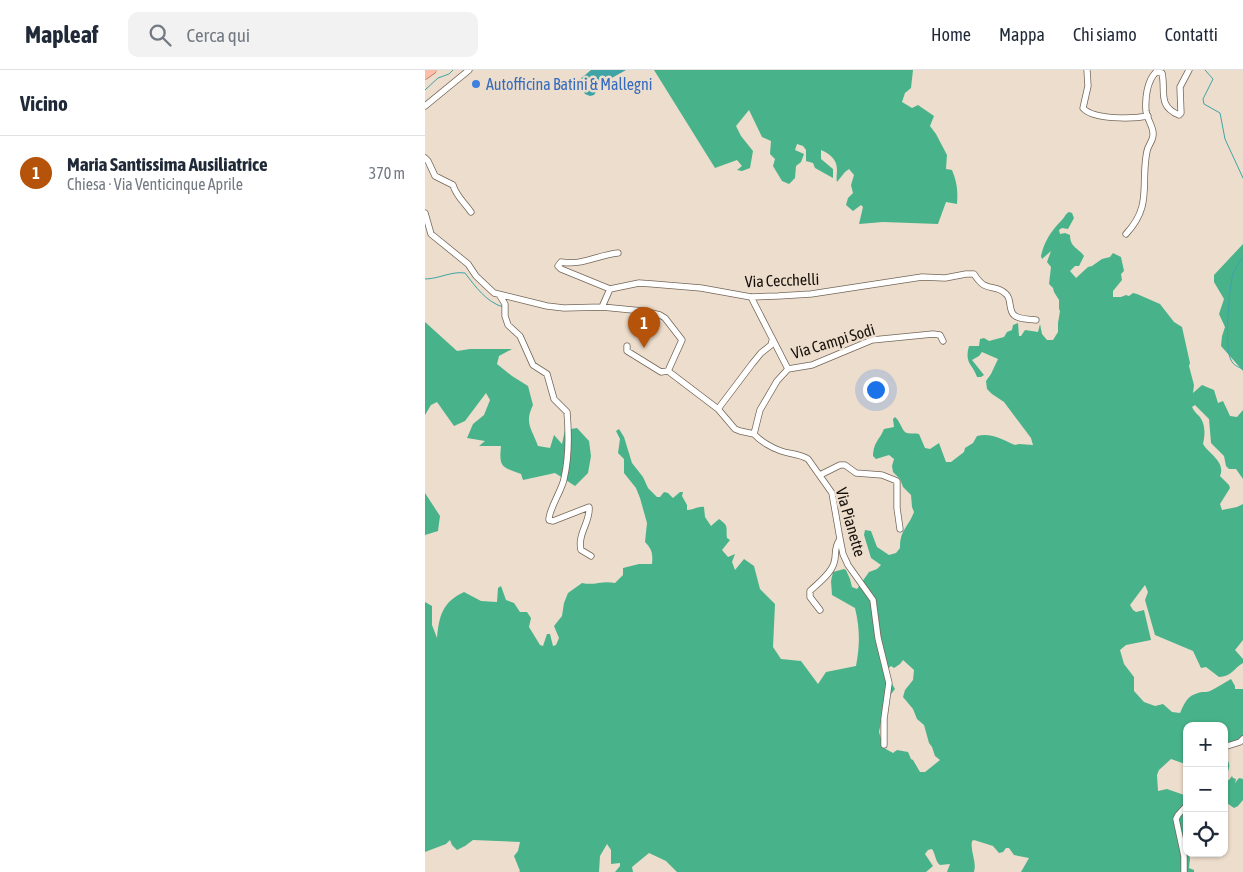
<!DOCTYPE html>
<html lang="it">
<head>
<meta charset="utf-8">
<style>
  body { margin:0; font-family:"Asap Condensed",sans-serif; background:#f2f2f3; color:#1f2937 }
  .controls { position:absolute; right:15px; bottom:15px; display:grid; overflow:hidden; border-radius:10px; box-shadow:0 1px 4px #0004 }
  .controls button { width:45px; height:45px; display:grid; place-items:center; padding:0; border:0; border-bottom:1px solid #e0e1e3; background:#fff; color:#1f2937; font:25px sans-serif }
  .you { position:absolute; left:450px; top:319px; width:18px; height:18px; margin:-12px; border:4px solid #fff; border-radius:50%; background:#1a73e8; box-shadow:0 0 0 8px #1a73e833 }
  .badge { display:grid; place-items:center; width:32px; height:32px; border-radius:50%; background:#b45309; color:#fff; font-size:16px; font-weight:700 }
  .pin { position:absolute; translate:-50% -41px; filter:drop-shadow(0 1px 2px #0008) }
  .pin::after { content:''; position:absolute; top:26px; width:18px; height:15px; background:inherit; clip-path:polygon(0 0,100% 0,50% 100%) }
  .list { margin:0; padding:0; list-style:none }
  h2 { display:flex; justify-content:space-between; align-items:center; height:65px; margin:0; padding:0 20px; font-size:21px }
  h2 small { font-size:16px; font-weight:400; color:#747a83 }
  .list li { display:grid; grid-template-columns:32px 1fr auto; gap:15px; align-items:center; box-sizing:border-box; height:75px; padding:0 20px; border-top:1px solid #e0e1e3 }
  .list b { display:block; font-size:19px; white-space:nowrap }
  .list p { margin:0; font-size:16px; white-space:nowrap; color:#747a83 }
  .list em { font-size:16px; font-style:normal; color:#747a83 }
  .icon { flex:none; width:28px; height:28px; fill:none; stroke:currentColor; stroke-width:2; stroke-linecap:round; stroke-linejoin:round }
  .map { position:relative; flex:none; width:818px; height:802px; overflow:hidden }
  header { display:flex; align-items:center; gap:30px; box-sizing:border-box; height:70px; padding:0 25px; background:#fff; border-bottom:1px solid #e0e1e3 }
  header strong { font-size:24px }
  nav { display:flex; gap:28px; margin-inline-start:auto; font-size:18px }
  .search { width:350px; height:45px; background:#f2f2f3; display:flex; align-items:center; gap:12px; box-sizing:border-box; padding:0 18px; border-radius:10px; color:#747a83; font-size:19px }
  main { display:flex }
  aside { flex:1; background:#fff }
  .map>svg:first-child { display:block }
</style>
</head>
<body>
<header>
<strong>Mapleaf</strong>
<div class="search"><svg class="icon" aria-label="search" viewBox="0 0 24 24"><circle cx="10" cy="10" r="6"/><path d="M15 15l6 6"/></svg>Cerca qui</div>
<nav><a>Home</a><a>Mappa</a><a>Chi siamo</a><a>Contatti</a></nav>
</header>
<main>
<aside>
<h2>Vicino<small></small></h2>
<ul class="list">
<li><span class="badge">1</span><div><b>Maria Santissima Ausiliatrice</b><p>Chiesa · Via Venticinque Aprile</p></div><em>370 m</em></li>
</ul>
</aside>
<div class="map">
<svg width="818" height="802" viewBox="0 0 818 802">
  <rect width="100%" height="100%" fill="#edddcc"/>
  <!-- forest -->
  <path fill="#48b38a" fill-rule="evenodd" d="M 229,0 L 488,0 L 486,18 L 480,23 L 477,32 L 487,38 L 493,35 L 509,46 L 505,56 L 511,64 L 522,85 L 521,99 L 527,100 C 532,112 533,121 532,134 L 521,132 L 513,154 L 458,152 L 434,154 L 438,137 L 436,135 L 428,141 L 421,135 L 423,128 L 428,123 L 426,115 L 429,105 L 424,99 L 420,102 L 412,112 C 411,107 412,105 412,100 C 412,89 405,84 396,80 L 396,89 L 408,99 L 408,108 L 390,98 L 388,93 L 381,91 L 381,80 L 378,76 L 372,74 L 370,80 L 379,84 L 376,92 L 371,96 L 370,108 L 364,114 L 357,111 L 348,96 L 350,89 L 345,84 L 346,71 L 337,67 L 324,40 L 311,56 L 316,66 L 328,81 L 325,98 L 317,101 L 312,100 L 317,96 L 312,90 L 290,98 Z
    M 644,142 L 647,143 L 649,148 L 643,159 L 637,158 L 634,160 L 635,164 L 640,163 L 645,165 C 645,178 654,178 659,186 L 654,196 L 650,196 L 645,201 L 651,208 L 663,197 L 667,196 L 677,189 L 685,187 L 688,183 L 696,187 L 699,201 L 696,204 L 697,210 L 688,221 L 688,227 L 696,227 L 701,225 L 704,226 L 708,223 L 712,224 L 735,234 L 749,252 L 757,257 L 765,293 L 764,296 L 769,315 L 768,323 L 777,315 L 789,320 L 793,333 L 798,331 L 805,346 L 812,347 L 818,340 L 818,409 L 811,399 L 804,399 L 801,396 L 799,386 L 786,373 L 784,349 L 770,335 L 767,337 C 769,341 771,343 774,346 C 781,354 780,365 778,374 C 784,384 801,392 795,406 L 804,415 L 805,418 L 795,434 L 797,440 L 812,437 L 818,434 L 818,570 L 810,580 L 818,589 L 818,593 C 809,598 806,607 794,607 L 781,597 L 776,598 L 768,581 L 730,565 L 720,530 L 723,522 L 720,515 L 705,535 L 708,540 L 711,542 L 719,540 L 726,570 L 701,575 L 695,580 L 699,594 L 709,607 L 709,621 L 719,632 L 730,636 L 738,634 L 747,642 L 755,643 C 761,630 763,625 777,622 C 780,622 783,622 785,621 C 793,617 799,613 806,609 L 810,616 L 810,619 L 818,619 L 818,668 L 799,676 L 799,656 L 762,656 L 762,692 L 760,694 L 746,689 L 734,700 L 732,705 L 733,721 L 742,719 L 762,726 L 762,733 L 752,744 L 758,786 L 758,802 L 596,802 L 604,788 L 589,785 L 584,778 L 581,778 L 578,782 L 574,783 L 568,776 L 549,770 L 547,771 C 545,782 552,791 549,802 L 522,802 L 525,794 L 515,795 C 510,791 511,785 507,779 L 503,780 L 500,784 L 508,796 L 501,802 L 252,802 L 241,791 L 224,783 L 207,797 L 208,802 L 190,802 L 195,796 L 195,793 L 186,794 L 186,780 L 182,774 L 175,786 L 174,802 L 94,802 L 95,801 L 89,786 L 93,781 L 95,772 L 48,770 L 40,776 L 32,780 L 27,775 L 25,770 L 21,774 L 0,782 L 0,532 L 7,536 L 7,555 L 12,568 C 14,547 17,532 39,522 L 56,531 L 72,532 L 73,518 L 76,516 L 81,530 L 89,533 L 95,542 L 102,542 L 106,548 L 104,557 L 115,575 L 118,576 L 122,564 L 125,564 L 128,576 L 131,575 L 134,568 L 129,556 L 137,546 L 139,533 L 143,523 L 157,513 C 170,516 177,510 190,513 L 198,505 L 198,498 L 214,494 L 227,494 C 228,484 227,479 220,472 L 222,453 L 215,428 L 211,418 L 199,403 L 199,389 L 193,383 L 195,369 L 191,361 L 194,359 L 199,367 L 207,393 L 218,407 L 223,418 L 232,427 L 235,427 L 239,422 L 243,423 L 248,428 L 255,422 L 258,422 L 257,426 L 262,435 L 262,440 C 269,440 273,436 279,437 L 280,447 L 286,456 L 294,449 C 304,456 301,457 302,468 L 305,470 L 297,480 L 303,487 L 310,484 L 307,492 L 310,500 L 319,489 L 329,496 L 335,519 L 350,534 L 348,577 L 356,589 L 376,591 L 393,614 L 401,602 L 431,596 C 435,575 435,559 430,538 L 407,525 L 406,511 L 408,502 L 419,499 L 421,500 L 425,509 L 427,517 L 432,519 L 444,502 L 452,499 L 456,495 L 446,488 L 439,465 L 440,460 L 446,461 L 452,477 L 464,485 L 471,483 L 475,478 C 475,459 483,458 489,442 L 487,437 L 486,425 L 478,417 L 475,409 L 468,402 L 467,396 L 469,389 L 464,385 L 451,389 L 448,386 C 449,371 454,371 459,359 L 469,357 L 468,349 L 470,347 C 476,352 477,362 482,363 C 486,364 490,363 494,364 L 500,378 L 505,379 L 514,373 L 521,392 L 526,392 L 539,382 L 540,378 L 548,373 L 552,366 C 566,362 578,370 590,375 L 594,374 L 608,375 L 606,368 L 579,332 L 567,324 L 562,319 L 561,311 L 566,304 L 573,289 L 557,282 L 554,286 L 547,290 L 559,305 L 556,307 L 552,307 C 548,294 539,294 544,276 L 554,276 L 555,269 L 559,268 L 564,271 L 579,267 L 582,262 L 587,260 L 588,255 L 593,253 L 594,266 L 596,266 L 600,260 L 613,262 L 615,254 L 617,264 L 622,270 L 628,270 L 633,262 L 633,253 L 635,241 L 634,239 L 634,230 L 629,222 L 628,218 L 624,214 L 626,197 L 622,192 L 626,181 L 617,189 L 616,186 C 619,172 626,161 636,151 C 640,147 640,144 644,142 ZM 478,590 L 489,600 L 488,610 L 480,620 L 478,627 L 488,639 L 492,649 L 499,655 L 504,673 L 507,677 L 510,686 L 515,690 L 500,702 L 495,702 L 488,690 L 486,689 L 483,682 L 472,680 L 468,683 L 459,678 L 454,662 L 460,632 L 470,619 L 460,601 L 466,596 L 469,598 L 475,594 Z
    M 818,174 L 818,301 L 796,276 L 797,266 L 800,257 L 794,244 L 799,229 L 789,212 L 789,205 Z
    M 0,252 L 32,281 L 45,279 L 87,279 L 74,286 L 72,294 L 87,306 L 103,316 L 108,335 C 99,353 107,359 113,376 L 125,378 L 129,365 L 137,374 L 140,360 L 152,358 L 164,371 L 166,386 L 163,403 L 150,416 L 130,403 L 98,410 L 96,404 C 76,397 74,397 76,376 L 54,376 L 60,371 L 42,368 L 48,354 L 59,345 L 65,330 L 61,323 L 40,351 L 29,356 L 12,332 L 6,335 L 0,345 Z
    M 0,423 L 15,446 L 13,461 L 0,465 Z
    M 799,687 L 802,688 C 803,691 805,694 804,698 C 803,703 801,705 801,710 L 804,710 L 807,706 L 808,708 L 811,709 L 810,713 L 814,708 L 818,709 L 818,730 L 813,736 L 809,738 L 799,731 Z
    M 762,736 L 762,783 L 764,783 L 765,789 L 764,798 L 769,800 L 769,802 L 760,802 L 752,749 Z"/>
  <!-- water -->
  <path fill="#3ea4a6" d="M 166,0 L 201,0 L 176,14 L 169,25 L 165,26 L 160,24 L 154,14 L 154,10 Z"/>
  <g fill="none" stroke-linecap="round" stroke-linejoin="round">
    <!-- stream -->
    <path stroke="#3ea4a6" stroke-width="1" d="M 780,0 L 788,9 L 778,29 L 779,34 L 795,43 L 800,69 L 818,108
      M 0,20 L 13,8 L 24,4 L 28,0
      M 818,187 C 814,192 811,198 808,204 C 804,218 799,278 806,290 C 808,295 813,297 818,299
      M 0,209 C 14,209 26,201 40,203 C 50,216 61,232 78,237"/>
    <defs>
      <path id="minor" d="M 662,0 L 663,16 L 658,38 C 668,50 708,49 723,46
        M 0,36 L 44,0
        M 0,88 L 3,91 L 10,106 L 28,115 C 31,126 40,133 46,142
        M 0,143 L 6,164 L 43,194 L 51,206 L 69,223 L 122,236 L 139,238 L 177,237 L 218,241 L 235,245 L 240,248 L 257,270 L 243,301 L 293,339 L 310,359 L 315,361 L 329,364
        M 701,164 C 728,135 715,115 722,81 C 723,75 729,70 728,63 C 728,56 722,49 721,41 C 720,28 722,11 731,2 L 737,3 C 741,21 732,36 754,45 L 756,43 L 755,17 L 764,0
        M 185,219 L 136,199 L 133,196 L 136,192 C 156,196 173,185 193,183
        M 75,226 L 80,234 L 80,246 L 83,255 L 95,266 L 108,295 L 122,304 L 129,329 L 142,342 C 144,365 144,387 139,409 C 137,420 123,441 124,450 L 128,451 L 164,437 C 166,451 152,464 156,480 L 166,486
        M 326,227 L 363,299 L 352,311 L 335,340 L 329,364 C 335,371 347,378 356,381 C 365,384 375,384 383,389 L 407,423 L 415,469 L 418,484 L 423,495 L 448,530 L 453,568 L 464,613 L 459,649 L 459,675
        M 177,237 L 185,219 L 214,213 L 228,214 L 276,218 L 326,227 L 353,226 L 386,224 L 497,207 L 520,208 L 541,204 L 549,204 C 562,225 569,212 581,224 C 587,229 583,240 589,245 C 594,250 605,249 611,250
        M 202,276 L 202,281 L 236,302 L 243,301
        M 363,299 L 387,295 L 447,270 L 508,264 L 515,265 L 518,271
        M 293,339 L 327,294 L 336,283 L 346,275 L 347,271
        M 395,405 L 415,395 L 420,395 L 431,403 L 457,405 L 472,411 L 472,438 L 475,459
        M 395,540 L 385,527 L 385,521 C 392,514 406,504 409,493 C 412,484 408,479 415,469
        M 799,677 L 815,672 L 818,669
        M 759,802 L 759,786 L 751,749 L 753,745 L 762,735"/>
      <path id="major" d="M 0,5 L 7,0"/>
    </defs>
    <!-- minor casing -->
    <use href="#minor" stroke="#736657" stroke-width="7"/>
    <!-- major casing -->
    <use href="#major" stroke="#aa644c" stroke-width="9"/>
    <!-- minor -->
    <use href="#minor" stroke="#fff" stroke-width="5.5"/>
    <!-- major -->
    <use href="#major" stroke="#fcbea9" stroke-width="8"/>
  </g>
  <!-- markers -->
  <circle fill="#3f7fe0" stroke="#edddcc" stroke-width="2" cx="51" cy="14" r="5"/>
  <g text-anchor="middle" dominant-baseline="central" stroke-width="5" stroke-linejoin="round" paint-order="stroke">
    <!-- shop labels -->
    <g font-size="16" fill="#366cbe" stroke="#edddcc" text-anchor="start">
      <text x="61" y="14">Autofficina Batini &amp; Mallegni</text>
    </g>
    <!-- street labels -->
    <g font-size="16" fill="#150f0a" stroke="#edddcc">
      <text transform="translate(357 210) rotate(-2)">Via Cecchelli</text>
      <text transform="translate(408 271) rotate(-17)">Via Campi Sodi</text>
      <text transform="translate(426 452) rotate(74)">Via Pianette</text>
    </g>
  </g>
</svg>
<div class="controls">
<button>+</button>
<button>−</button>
<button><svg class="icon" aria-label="locate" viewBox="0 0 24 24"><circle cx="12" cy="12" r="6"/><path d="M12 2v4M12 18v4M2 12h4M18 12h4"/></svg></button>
</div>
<div class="you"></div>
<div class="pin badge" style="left:219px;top:278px">1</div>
</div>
</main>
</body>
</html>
